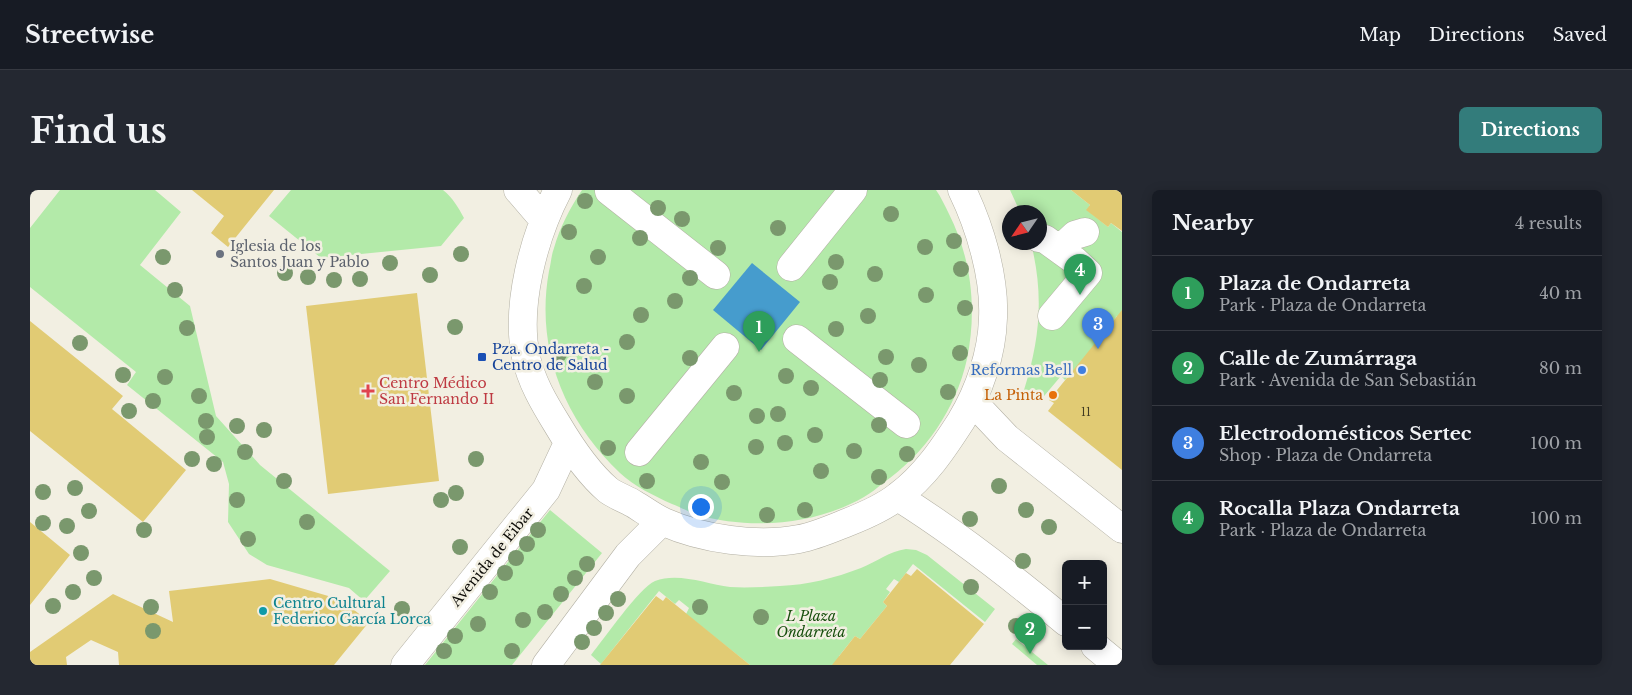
<!DOCTYPE html>
<html lang="en">
<head>
<meta charset="utf-8">
<style>
  body { margin:0; font-family:"Libre Baskerville",serif; background:#242831; color:#f1f3f6 }
  .controls { position:absolute; right:15px; bottom:15px; display:grid; overflow:hidden; border-radius:8px; box-shadow:0 2px 12px #0003 }
  .controls button { width:45px; height:45px; display:grid; place-items:center; padding:0; border:0; border-bottom:1px solid #363941; background:#171b24; color:#f1f3f6; font:25px sans-serif }
  .compass { position:absolute; left:972px; top:15px; width:45px; height:45px; border-radius:50%; background:#171b24; box-shadow:0 2px 12px #0003; rotate:235deg }
  .you { position:absolute; left:670px; top:316px; width:18px; height:18px; margin:-12px; border:4px solid #fff; border-radius:50%; background:#1a73e8; box-shadow:0 0 0 8px #1a73e833 }
  .badge { display:grid; place-items:center; width:32px; height:32px; border-radius:50%; background:#337c7b; color:#fff; font-size:16px; font-weight:700 }
  .pin { position:absolute; translate:-50% -41px; filter:drop-shadow(0 1px 2px #0008) }
  .pin::after { content:''; position:absolute; top:26px; width:18px; height:15px; background:inherit; clip-path:polygon(0 0,100% 0,50% 100%) }
  .list { margin:0; padding:0; list-style:none }
  h2 { display:flex; justify-content:space-between; align-items:center; height:65px; margin:0; padding:0 20px; font-size:21px }
  h2 small { font-size:16px; font-weight:400; color:#9ea1a6 }
  .list li { display:grid; grid-template-columns:32px 1fr auto; gap:15px; align-items:center; box-sizing:border-box; height:75px; padding:0 20px; border-top:1px solid #363941 }
  .list b { display:block; font-size:19px; white-space:nowrap }
  .list p { margin:0; font-size:16px; white-space:nowrap; color:#9ea1a6 }
  .list em { font-size:16px; font-style:normal; color:#9ea1a6 }
  .map { position:relative; flex:none; width:1092px; height:475px; overflow:hidden; border-radius:8px }
  header { display:flex; align-items:center; gap:30px; box-sizing:border-box; height:70px; padding:0 25px; background:#171b24; border-bottom:1px solid #363941 }
  header strong { font-size:24px }
  nav { display:flex; gap:28px; margin-inline-start:auto; font-size:18px }
  .intro { display:flex; align-items:center; justify-content:space-between; box-sizing:border-box; height:120px; padding:0 30px }
  h1 { margin:0; font-size:35px }
  .button { padding:12px 22px; border-radius:8px; background:#337c7b; color:#fff; font-size:18px; font-weight:700 }
  main { display:flex; gap:30px; padding:0 30px }
  aside { flex:1; background:#171b24; border-radius:8px; box-shadow:0 2px 12px #0003 }
  .map>svg:first-child { display:block }
</style>
</head>
<body>
<header>
<strong>Streetwise</strong>
<nav><a>Map</a><a>Directions</a><a>Saved</a></nav>
</header>
<div class="intro"><h1>Find us</h1><a class="button">Directions</a></div>
<main>
<div class="map">
<svg width="1092" height="475" viewBox="0 0 1092 475">
  <rect width="100%" height="100%" fill="#f2efe2"/>
  <!-- green -->
  <path fill="#b3eaa9" d="M 30,0 L 125,0 L 151,22 L 110,75 L 160,116 L 186,226 L 230,275 L 360,381 L 334,411 L 319,398 L 237,375 L 219,364 L 198,332 L 199,294 L 193,272 L 97,195 L 106,182 L 0,97 L 0,38 Z
    M 261,0 L 413,0 C 423,8 428,17 434,28 L 411,56 L 291,68 L 239,26 Z
    M 552,0 L 906,0 C 911,7 915,16 919,24 C 942,70 947,120 937,169 C 926,219 895,264 853,293 C 847,298 841,303 834,307 C 785,335 722,340 667,325 C 659,322 650,317 642,314 C 624,306 604,296 590,283 C 534,230 505,158 519,81 C 521,74 521,66 524,58 C 530,37 540,18 552,0 Z
    M 980,0 L 1041,0 L 1060,15 L 1057,20 L 1078,37 L 1081,33 L 1092,42 L 1092,129 L 1087,126 L 1070,147 L 1048,184 L 1043,180 L 1035,190 L 1031,186 L 1009,212 L 994,200 C 1010,149 1014,105 1001,53 L 1009,52 L 1009,22 L 990,22 Z
    M 520,320 L 572,363 L 482,475 L 395,475 Z
    M 876,359 L 886,360 L 897,365 L 965,419 L 955,432 L 883,374 L 869,392 L 864,389 L 856,399 L 860,402 L 853,412 L 857,416 L 830,449 L 825,446 L 809,466 L 812,472 L 809,475 L 720,475 L 656,424 L 659,418 L 649,410 L 645,414 L 629,401 L 571,474 L 561,465 C 574,449 609,398 625,391 C 648,382 677,394 700,397 C 716,398 734,397 750,396 C 777,395 805,388 831,378 C 846,372 860,361 876,359 Z
    M 986,449 L 1018,475 L 1007,475 L 982,454 Z"/>
  <!-- water -->
  <path fill="#469ccd" d="M 722,73 L 770,112 L 731,160 L 683,120 Z"/>
  <!-- building -->
  <path fill="#e1cb74" d="M 162,0 L 244,0 L 198,57 L 181,43 L 194,26 Z
    M 1041,0 L 1092,0 L 1092,41 L 1081,33 L 1078,37 L 1056,20 L 1060,15 Z
    M 387,103 L 409,291 L 298,304 L 276,116 Z
    M 1092,120 L 1092,280 L 1018,221 L 1024,213 L 1019,210 Z
    M 0,131 L 93,206 L 82,219 L 156,280 L 113,332 L 0,241 Z
    M 0,332 L 40,365 L 0,415 Z
    M 887,379 L 954,434 L 920,475 L 802,475 L 825,446 L 830,449 L 857,416 L 853,412 L 876,383 L 881,386 Z
    M 240,389 L 312,410 L 339,432 L 304,475 L 89,475 L 88,462 L 61,450 L 36,467 L 37,475 L 0,475 L 0,462 L 83,404 L 143,432 L 139,401 Z
    M 626,406 L 633,411 L 636,407 L 720,475 L 570,475 Z"/>
  <g fill="none" stroke-linecap="round" stroke-linejoin="round">
    <defs>
      <path id="minor" d="M 488,0 L 513,29
        M 528,0 C 504,46 485,116 496,167 C 501,191 514,213 527,234 C 540,256 558,283 578,300 C 586,306 596,309 604,314 C 614,320 623,327 634,332 C 672,349 727,357 769,349 C 785,346 801,339 816,333 C 834,326 853,318 868,306 C 895,286 913,259 931,231 C 949,201 962,164 963,128 C 965,87 950,37 932,0
        M 579,1 L 686,85
        M 1009,48 L 1015,49 L 1044,70 L 1058,83 L 1022,126
        M 1030,59 L 1045,45 L 1055,42
        M 761,77 L 823,0
        M 767,149 L 876,234
        M 942,211 L 977,248 L 1092,339
        M 609,262 L 695,157
        M 868,307 C 927,344 982,387 1036,432
        M 1065,456 L 1088,475
        M 375,475 L 516,300 L 538,253
        M 516,475 L 598,365 L 632,331"/>
    </defs>
    <!-- minor casing -->
    <use href="#minor" stroke="#b3b0a4" stroke-width="29"/>
    <!-- minor -->
    <use href="#minor" stroke="#fff" stroke-width="28"/>
  </g>
  <!-- trees -->
  <g fill="#7a986d">
    <circle cx="555" cy="11" r="8"/>
    <circle cx="628" cy="18" r="8"/>
    <circle cx="861" cy="24" r="8"/>
    <circle cx="652" cy="29" r="8"/>
    <circle cx="748" cy="38" r="8"/>
    <circle cx="539" cy="42" r="8"/>
    <circle cx="610" cy="48" r="8"/>
    <circle cx="924" cy="51" r="8"/>
    <circle cx="895" cy="57" r="8"/>
    <circle cx="688" cy="58" r="8"/>
    <circle cx="431" cy="64" r="8"/>
    <circle cx="133" cy="67" r="8"/>
    <circle cx="568" cy="67" r="8"/>
    <circle cx="806" cy="72" r="8"/>
    <circle cx="360" cy="73" r="8"/>
    <circle cx="931" cy="79" r="8"/>
    <circle cx="255" cy="83" r="8"/>
    <circle cx="845" cy="84" r="8"/>
    <circle cx="400" cy="85" r="8"/>
    <circle cx="278" cy="87" r="8"/>
    <circle cx="660" cy="88" r="8"/>
    <circle cx="330" cy="89" r="8"/>
    <circle cx="304" cy="90" r="8"/>
    <circle cx="800" cy="92" r="8"/>
    <circle cx="554" cy="96" r="8"/>
    <circle cx="145" cy="100" r="8"/>
    <circle cx="896" cy="105" r="8"/>
    <circle cx="645" cy="111" r="8"/>
    <circle cx="935" cy="118" r="8"/>
    <circle cx="611" cy="125" r="8"/>
    <circle cx="838" cy="126" r="8"/>
    <circle cx="425" cy="137" r="8"/>
    <circle cx="157" cy="138" r="8"/>
    <circle cx="806" cy="139" r="8"/>
    <circle cx="597" cy="152" r="8"/>
    <circle cx="50" cy="153" r="8"/>
    <circle cx="930" cy="163" r="8"/>
    <circle cx="529" cy="164" r="8"/>
    <circle cx="856" cy="167" r="8"/>
    <circle cx="660" cy="168" r="8"/>
    <circle cx="889" cy="175" r="8"/>
    <circle cx="93" cy="185" r="8"/>
    <circle cx="756" cy="186" r="8"/>
    <circle cx="135" cy="187" r="8"/>
    <circle cx="850" cy="190" r="8"/>
    <circle cx="565" cy="192" r="8"/>
    <circle cx="781" cy="198" r="8"/>
    <circle cx="918" cy="202" r="8"/>
    <circle cx="704" cy="203" r="8"/>
    <circle cx="169" cy="206" r="8"/>
    <circle cx="597" cy="206" r="8"/>
    <circle cx="123" cy="211" r="8"/>
    <circle cx="99" cy="221" r="8"/>
    <circle cx="748" cy="224" r="8"/>
    <circle cx="727" cy="226" r="8"/>
    <circle cx="176" cy="231" r="8"/>
    <circle cx="849" cy="235" r="8"/>
    <circle cx="207" cy="236" r="8"/>
    <circle cx="234" cy="240" r="8"/>
    <circle cx="785" cy="245" r="8"/>
    <circle cx="177" cy="247" r="8"/>
    <circle cx="755" cy="253" r="8"/>
    <circle cx="726" cy="257" r="8"/>
    <circle cx="578" cy="258" r="8"/>
    <circle cx="824" cy="261" r="8"/>
    <circle cx="215" cy="262" r="8"/>
    <circle cx="877" cy="264" r="8"/>
    <circle cx="162" cy="269" r="8"/>
    <circle cx="446" cy="269" r="8"/>
    <circle cx="671" cy="272" r="8"/>
    <circle cx="184" cy="274" r="8"/>
    <circle cx="791" cy="281" r="8"/>
    <circle cx="849" cy="287" r="8"/>
    <circle cx="254" cy="291" r="8"/>
    <circle cx="617" cy="291" r="8"/>
    <circle cx="692" cy="292" r="8"/>
    <circle cx="969" cy="296" r="8"/>
    <circle cx="45" cy="298" r="8"/>
    <circle cx="13" cy="302" r="8"/>
    <circle cx="426" cy="303" r="8"/>
    <circle cx="207" cy="310" r="8"/>
    <circle cx="411" cy="310" r="8"/>
    <circle cx="775" cy="320" r="8"/>
    <circle cx="996" cy="320" r="8"/>
    <circle cx="59" cy="321" r="8"/>
    <circle cx="737" cy="325" r="8"/>
    <circle cx="940" cy="329" r="8"/>
    <circle cx="277" cy="332" r="8"/>
    <circle cx="13" cy="333" r="8"/>
    <circle cx="37" cy="336" r="8"/>
    <circle cx="1019" cy="337" r="8"/>
    <circle cx="114" cy="340" r="8"/>
    <circle cx="508" cy="340" r="8"/>
    <circle cx="218" cy="349" r="8"/>
    <circle cx="497" cy="354" r="8"/>
    <circle cx="430" cy="357" r="8"/>
    <circle cx="51" cy="363" r="8"/>
    <circle cx="486" cy="368" r="8"/>
    <circle cx="993" cy="371" r="8"/>
    <circle cx="557" cy="374" r="8"/>
    <circle cx="475" cy="383" r="8"/>
    <circle cx="64" cy="388" r="8"/>
    <circle cx="545" cy="388" r="8"/>
    <circle cx="941" cy="397" r="8"/>
    <circle cx="43" cy="402" r="8"/>
    <circle cx="460" cy="402" r="8"/>
    <circle cx="531" cy="404" r="8"/>
    <circle cx="588" cy="409" r="8"/>
    <circle cx="23" cy="416" r="8"/>
    <circle cx="121" cy="417" r="8"/>
    <circle cx="670" cy="417" r="8"/>
    <circle cx="372" cy="419" r="8"/>
    <circle cx="515" cy="422" r="8"/>
    <circle cx="576" cy="423" r="8"/>
    <circle cx="731" cy="427" r="8"/>
    <circle cx="493" cy="430" r="8"/>
    <circle cx="448" cy="434" r="8"/>
    <circle cx="986" cy="436" r="8"/>
    <circle cx="564" cy="438" r="8"/>
    <circle cx="123" cy="441" r="8"/>
    <circle cx="425" cy="446" r="8"/>
    <circle cx="552" cy="452" r="8"/>
    <circle cx="414" cy="461" r="8"/>
    <circle cx="482" cy="461" r="8"/>
  </g>
  <!-- markers -->
  <circle fill="#6b7280" stroke="#f2efe2" stroke-width="2" cx="190" cy="64" r="5"/>
  <rect fill="#1a4fb4" stroke="#f2efe2" stroke-width="2" x="447" y="162" width="10" height="10" rx="2.5"/>
  <circle fill="#3f7fe0" stroke="#f2efe2" stroke-width="2" cx="1052" cy="180" r="5"/>
  <path fill="#e0444e" stroke="#f2efe2" stroke-width="2" d="M335.5 193.5h5v5h5v5h-5v5h-5v-5h-5v-5h5z"/>
  <circle fill="#e8710a" stroke="#f2efe2" stroke-width="2" cx="1023" cy="205" r="5"/>
  <circle fill="#0f9aa8" stroke="#f2efe2" stroke-width="2" cx="233" cy="421" r="5"/>
  <g text-anchor="middle" dominant-baseline="central" stroke-width="5" stroke-linejoin="round" paint-order="stroke">
    <!-- number labels -->
    <g font-size="11" fill="#423c23">
      <text x="1056" y="222">11</text>
    </g>
    <!-- worship labels -->
    <g font-size="14" fill="#5b616d" stroke="#f2efe2" text-anchor="start">
      <text x="200" y="56">Iglesia de los<tspan x="200" dy="16">Santos Juan y Pablo</tspan></text>
    </g>
    <!-- transit labels -->
    <g font-size="14" fill="#164399" stroke="#f2efe2" text-anchor="start">
      <text x="462" y="159">Pza. Ondarreta -<tspan x="462" dy="16">Centro de Salud</tspan></text>
    </g>
    <!-- shop labels -->
    <g font-size="14" fill="#366cbe" stroke="#f2efe2" text-anchor="end">
      <text x="1042" y="180">Reformas Bell</text>
    </g>
    <!-- health labels -->
    <g font-size="14" fill="#be3a42" stroke="#f2efe2" text-anchor="start">
      <text x="349" y="193">Centro Médico<tspan x="349" dy="16">San Fernando II</tspan></text>
    </g>
    <!-- food labels -->
    <g font-size="14" fill="#c56008" stroke="#f2efe2" text-anchor="end">
      <text x="1013" y="205">La Pinta</text>
    </g>
    <!-- street labels -->
    <g font-size="14" fill="#0d0c08" stroke="#f2efe2">
      <text transform="translate(462 367) rotate(-51)">Avenida de Eibar</text>
    </g>
    <!-- culture labels -->
    <g font-size="14" fill="#0d838f" stroke="#f2efe2" text-anchor="start">
      <text x="243" y="413">Centro Cultural<tspan x="243" dy="16">Federico García Lorca</tspan></text>
    </g>
    <!-- park labels -->
    <g font-size="14" font-style="italic" fill="#18500e" stroke="#f2efe2">
      <text x="781" y="426">L Plaza<tspan x="781" dy="16">Ondarreta</tspan></text>
    </g>
  </g>
</svg>
<div class="controls">
<button>+</button>
<button>−</button>
</div>
<svg class="compass" viewBox="-18 -18 36 36"><path d="M0-13l5 13h-10z" fill="#e53935"/><path d="M0 13l5-13h-10z" fill="#9ea1a6"/></svg>
<div class="you"></div>
<div class="pin badge" style="left:729px;top:162px;background:#2e9e5b">1</div>
<div class="pin badge" style="left:1000px;top:464px;background:#2e9e5b">2</div>
<div class="pin badge" style="left:1068px;top:159px;background:#3f7fe0">3</div>
<div class="pin badge" style="left:1050px;top:105px;background:#2e9e5b">4</div>
</div>
<aside>
<h2>Nearby<small>4 results</small></h2>
<ul class="list">
<li><span class="badge" style="background:#2e9e5b">1</span><div><b>Plaza de Ondarreta</b><p>Park · Plaza de Ondarreta</p></div><em>40 m</em></li>
<li><span class="badge" style="background:#2e9e5b">2</span><div><b>Calle de Zumárraga</b><p>Park · Avenida de San Sebastián</p></div><em>80 m</em></li>
<li><span class="badge" style="background:#3f7fe0">3</span><div><b>Electrodomésticos Sertec</b><p>Shop · Plaza de Ondarreta</p></div><em>100 m</em></li>
<li><span class="badge" style="background:#2e9e5b">4</span><div><b>Rocalla Plaza Ondarreta</b><p>Park · Plaza de Ondarreta</p></div><em>100 m</em></li>
</ul>
</aside>
</main>
</body>
</html>
